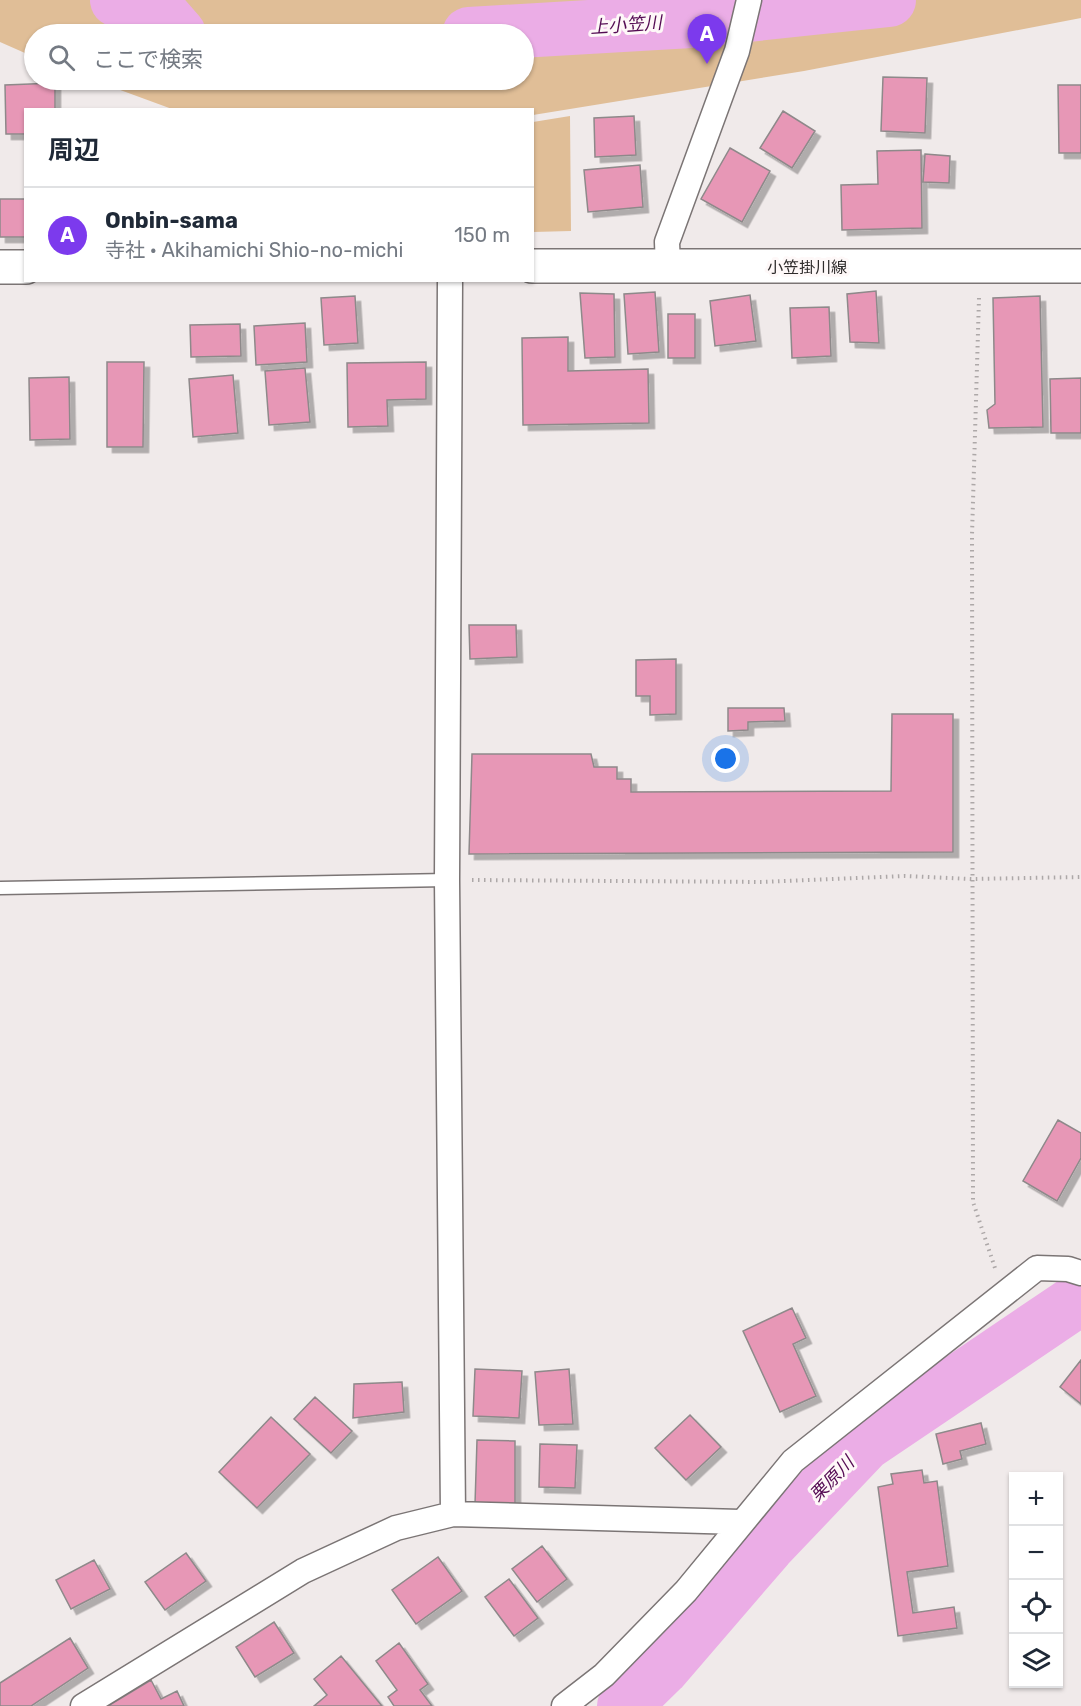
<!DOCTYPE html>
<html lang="ja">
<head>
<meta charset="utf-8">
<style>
  body { margin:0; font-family:Rubik,"Noto Sans JP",sans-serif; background:#f2f2f3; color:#1f2937 }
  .controls { position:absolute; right:18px; bottom:18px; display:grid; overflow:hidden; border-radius:0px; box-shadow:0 2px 4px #0004 }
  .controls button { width:54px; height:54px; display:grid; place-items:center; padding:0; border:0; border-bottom:2px solid #e0e1e3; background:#fff; color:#1f2937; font:30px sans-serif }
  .you { position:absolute; left:726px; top:759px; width:21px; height:21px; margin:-15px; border:4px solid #fff; border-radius:50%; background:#1a73e8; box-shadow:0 0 0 9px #1a73e833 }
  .badge { display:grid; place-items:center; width:39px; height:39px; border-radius:50%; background:#7c3aed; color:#fff; font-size:20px; font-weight:700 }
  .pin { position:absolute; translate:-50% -50px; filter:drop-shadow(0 2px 3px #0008) }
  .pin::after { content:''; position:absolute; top:32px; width:21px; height:18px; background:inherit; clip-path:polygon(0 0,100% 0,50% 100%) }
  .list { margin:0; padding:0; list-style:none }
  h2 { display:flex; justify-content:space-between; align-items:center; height:78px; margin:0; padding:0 24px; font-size:26px }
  h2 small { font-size:20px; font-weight:400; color:#747a83 }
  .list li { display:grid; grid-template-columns:39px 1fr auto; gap:18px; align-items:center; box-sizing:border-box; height:96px; padding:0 24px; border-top:2px solid #e0e1e3 }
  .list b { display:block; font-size:22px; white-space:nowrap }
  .list p { margin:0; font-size:20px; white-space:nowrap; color:#747a83 }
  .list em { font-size:20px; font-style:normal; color:#747a83 }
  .icon { flex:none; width:33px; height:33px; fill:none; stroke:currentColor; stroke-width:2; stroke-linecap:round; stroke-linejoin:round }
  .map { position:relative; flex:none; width:1081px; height:1706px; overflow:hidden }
  .search { position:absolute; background:#fff; box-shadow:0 2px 4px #0004; left:24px; top:24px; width:510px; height:66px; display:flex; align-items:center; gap:15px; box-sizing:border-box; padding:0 21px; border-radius:33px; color:#747a83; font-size:22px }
  .panel { position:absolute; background:#fff; box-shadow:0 2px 4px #0004; left:24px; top:108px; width:510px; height:174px; border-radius:0px }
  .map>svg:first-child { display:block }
</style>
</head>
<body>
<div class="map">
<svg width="1081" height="1706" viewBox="0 0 1081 1706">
  <defs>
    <filter id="shadow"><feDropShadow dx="5.5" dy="5.5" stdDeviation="0" flood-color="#0004"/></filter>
  </defs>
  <rect width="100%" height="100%" fill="#f0eaea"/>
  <!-- green -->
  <path fill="#e0be97" d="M 0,0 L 1081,0 L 1081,18 L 804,71 L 533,115 L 532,110 L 172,109 L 93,80 L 524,80 L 524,34 L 34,34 L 34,57 L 0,42 Z
    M 570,116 L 571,231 L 533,232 L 533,122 Z"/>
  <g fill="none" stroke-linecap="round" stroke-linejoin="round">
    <!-- river -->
    <path stroke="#ebade6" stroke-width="54" d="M 117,0 L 159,11 L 179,34
      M 469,34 L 691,21 L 889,0
      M 624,1706 L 662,1669 L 768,1546 L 865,1444 L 1081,1298"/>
  </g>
  <!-- building -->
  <path fill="#e797b6" stroke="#8e898a" stroke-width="1.5" filter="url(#shadow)" d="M 883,77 L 927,78 L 925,133 L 881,131 Z
    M 55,83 L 55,110 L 26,110 L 26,134 L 6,134 L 5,85 Z
    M 1058,85 L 1081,85 L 1081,153 L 1059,153 Z
    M 783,111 L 815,131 L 792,168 L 760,148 Z
    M 634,116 L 636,155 L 595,157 L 594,118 Z
    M 730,148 L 770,171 L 742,222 L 701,199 Z
    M 921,150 L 922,228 L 842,230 L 841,185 L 878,184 L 877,151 Z
    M 925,154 L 950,156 L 949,183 L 923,182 Z
    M 640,165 L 643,207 L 588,212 L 584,170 Z
    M 0,199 L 26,199 L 26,237 L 0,237 Z
    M 876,291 L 879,343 L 850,342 L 847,294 Z
    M 655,292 L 659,352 L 628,354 L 624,294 Z
    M 580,293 L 614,294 L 615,357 L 585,358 Z
    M 750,295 L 756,341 L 715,346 L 710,301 Z
    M 355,296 L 358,343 L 324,345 L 321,298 Z
    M 1040,296 L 1043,427 L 989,428 L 987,410 L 995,404 L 993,298 Z
    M 829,307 L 831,356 L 792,358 L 790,308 Z
    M 668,314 L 695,314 L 695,358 L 668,358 Z
    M 305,323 L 307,362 L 256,365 L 254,326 Z
    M 240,324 L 241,356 L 191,357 L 190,325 Z
    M 568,337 L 568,371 L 648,369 L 649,423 L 523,425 L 522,338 Z
    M 107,362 L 144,362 L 143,447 L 107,447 Z
    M 426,362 L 426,399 L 387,400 L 388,426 L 348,427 L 347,363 Z
    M 305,368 L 310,422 L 269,425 L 265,371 Z
    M 233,375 L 238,433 L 193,437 L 189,379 Z
    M 69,377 L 70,439 L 30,440 L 29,378 Z
    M 1081,378 L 1081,433 L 1051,433 L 1050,379 Z
    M 469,625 L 516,625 L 517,657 L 470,659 Z
    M 676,659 L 676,714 L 650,715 L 650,696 L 636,696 L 636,660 Z
    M 728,708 L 784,708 L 785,721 L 748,722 L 748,730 L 728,731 Z
    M 892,714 L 953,714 L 953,852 L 469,854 L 472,754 L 591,754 L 594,767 L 617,767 L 617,779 L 631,779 L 631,792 L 891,791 Z
    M 1058,1120 L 1081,1133 L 1081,1158 L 1057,1201 L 1023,1181 Z
    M 792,1308 L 806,1338 L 793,1344 L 816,1396 L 780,1412 L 743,1331 Z
    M 1081,1360 L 1081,1404 L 1060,1387 Z
    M 475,1369 L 522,1371 L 519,1418 L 473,1416 Z
    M 569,1369 L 573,1424 L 539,1425 L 535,1372 Z
    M 402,1382 L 404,1412 L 353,1418 L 354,1384 Z
    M 315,1397 L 352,1431 L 331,1453 L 294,1419 Z
    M 690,1415 L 721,1447 L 686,1480 L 655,1448 Z
    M 271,1417 L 310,1454 L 257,1508 L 219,1472 Z
    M 981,1423 L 986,1444 L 960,1451 L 962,1459 L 943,1464 L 936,1434 Z
    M 477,1440 L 515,1441 L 515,1505 L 475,1504 Z
    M 540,1444 L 577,1445 L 575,1488 L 539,1487 Z
    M 922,1470 L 924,1483 L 937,1481 L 948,1566 L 907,1572 L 913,1613 L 954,1607 L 957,1628 L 898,1636 L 878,1487 L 893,1484 L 891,1474 Z
    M 542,1546 L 567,1579 L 537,1602 L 512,1569 Z
    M 186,1553 L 206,1581 L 165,1610 L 145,1582 Z
    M 438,1557 L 462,1591 L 416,1624 L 392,1590 Z
    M 94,1560 L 110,1589 L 71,1609 L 56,1580 Z
    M 509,1579 L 538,1618 L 514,1636 L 485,1597 Z
    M 274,1622 L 294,1653 L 255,1677 L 236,1647 Z
    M 70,1638 L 88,1668 L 31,1706 L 0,1706 L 0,1683 Z
    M 399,1643 L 428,1684 L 420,1690 L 432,1706 L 394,1706 L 388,1697 L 397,1690 L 376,1661 Z
    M 341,1656 L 382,1706 L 314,1706 L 327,1695 L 314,1679 Z
    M 151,1680 L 161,1699 L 177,1691 L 184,1706 L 108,1706 Z"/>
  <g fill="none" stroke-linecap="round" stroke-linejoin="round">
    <defs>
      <path id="lane" d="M 0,888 L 447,880"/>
      <path id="street" d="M 668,267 L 667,242 L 737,51 L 749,0
        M 450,280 L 447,880 L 453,1514
        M 83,1706 L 303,1571 L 396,1528 L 453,1514 L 740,1522
        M 564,1706 L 604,1675 L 686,1591 L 793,1461 L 1037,1268 L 1068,1269 L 1081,1273"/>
      <path id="secondary" d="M 532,266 L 1081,266
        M 0,267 L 26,267"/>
    </defs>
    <!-- lane casing -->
    <use href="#lane" stroke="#7b7575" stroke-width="15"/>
    <!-- street casing -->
    <use href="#street" stroke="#7b7575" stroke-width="27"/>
    <!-- secondary casing -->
    <use href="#secondary" stroke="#7b7575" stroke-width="36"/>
    <!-- path -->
    <path stroke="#ada8a8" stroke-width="4" stroke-dasharray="1.5 4.5" stroke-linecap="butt" d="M 979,298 L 972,535 L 973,1202 L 995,1268
      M 472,880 L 762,882 L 904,876 L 972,879 L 1081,877"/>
    <!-- lane -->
    <use href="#lane" stroke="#fff" stroke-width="12"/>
    <!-- street -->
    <use href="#street" stroke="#fff" stroke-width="24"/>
    <!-- secondary -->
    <use href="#secondary" stroke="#fff" stroke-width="33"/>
  </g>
  <g text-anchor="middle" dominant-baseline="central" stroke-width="6" stroke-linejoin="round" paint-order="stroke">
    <!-- street labels -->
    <g font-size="16" fill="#2f2c2c" stroke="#fef8f8">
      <text x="807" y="267">小笠掛川線</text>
    </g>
    <!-- water labels -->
    <g font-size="18" font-style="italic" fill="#540b53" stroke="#fef8f8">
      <text transform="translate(626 25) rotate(-4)">上小笠川</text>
      <text transform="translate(832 1479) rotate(-46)">栗原川</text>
    </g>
  </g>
</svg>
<div class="controls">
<button>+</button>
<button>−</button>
<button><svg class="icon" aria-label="locate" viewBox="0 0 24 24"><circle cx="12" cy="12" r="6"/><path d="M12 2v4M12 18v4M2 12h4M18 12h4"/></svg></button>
<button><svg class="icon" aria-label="layers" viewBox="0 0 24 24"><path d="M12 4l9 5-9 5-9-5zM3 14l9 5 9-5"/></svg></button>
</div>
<div class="you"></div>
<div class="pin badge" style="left:707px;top:64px">A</div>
<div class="search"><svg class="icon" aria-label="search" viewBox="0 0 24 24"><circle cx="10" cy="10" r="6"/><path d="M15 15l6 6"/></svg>ここで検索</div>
<section class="panel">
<h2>周辺<small></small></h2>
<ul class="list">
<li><span class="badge">A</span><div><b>Onbin-sama</b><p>寺社 · Akihamichi Shio-no-michi</p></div><em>150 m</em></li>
</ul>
</section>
</div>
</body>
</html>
